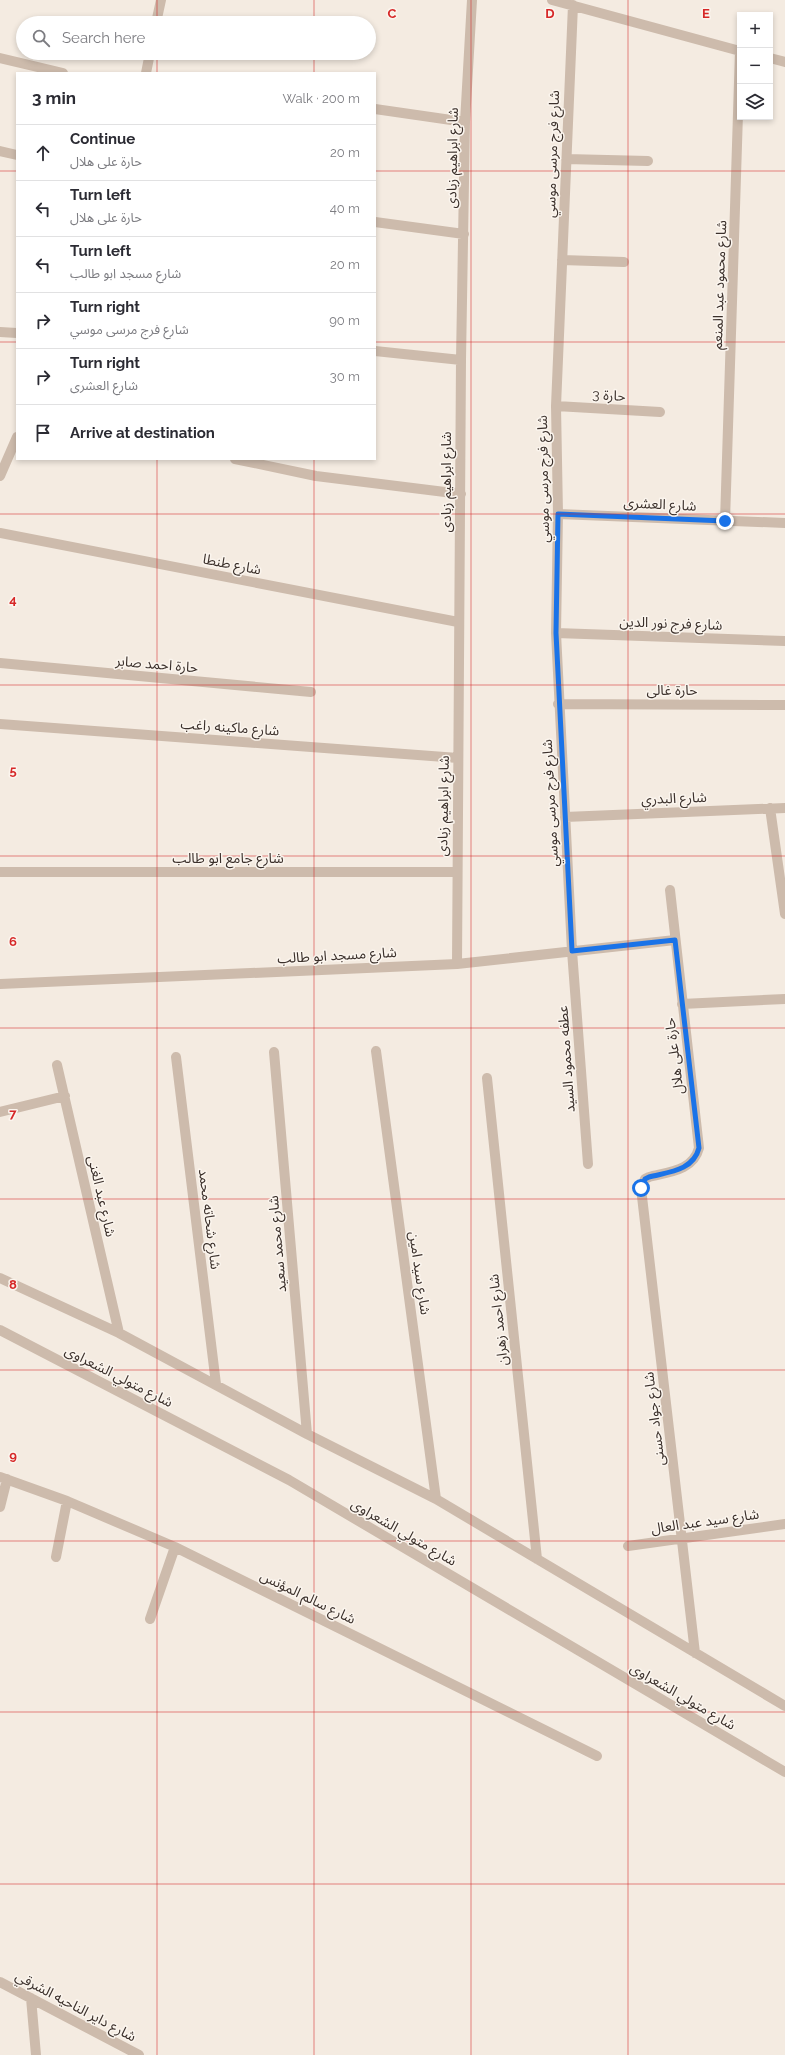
<!DOCTYPE html>
<html lang="en">
<head>
<meta charset="utf-8">
<style>
  body { margin:0; font-family:Raleway,"Noto Sans Arabic",sans-serif; background:#f7f7f7; color:#2b2b33 }
  .controls { position:absolute; right:12px; top:12px; display:grid; overflow:hidden; border-radius:0px; box-shadow:0 2px 6px #0003 }
  .controls button { width:36px; height:36px; display:grid; place-items:center; padding:0; border:0; border-bottom:1px solid #e1e1e2; background:#fff; color:#2b2b33; font:20px sans-serif }
  .stop { position:absolute; width:12px; height:12px; margin:-9px; border:3px solid #1a73e8; border-radius:50%; background:#fff }
  .stop.end { background:#1a73e8; border-color:#fff; box-shadow:0 1px 4px #0008 }
  .list { margin:0; padding:0; list-style:none }
  h2 { display:flex; justify-content:space-between; align-items:center; height:52px; margin:0; padding:0 16px; font-size:17px }
  h2 small { font-size:13px; font-weight:400; color:#7c7c81 }
  .list li { display:grid; grid-template-columns:26px 1fr auto; gap:12px; align-items:center; box-sizing:border-box; height:56px; padding:0 16px; border-top:1px solid #e1e1e2 }
  .list b { display:block; font-size:15px; white-space:nowrap }
  .list p { margin:0; font-size:13px; white-space:nowrap; color:#7c7c81 }
  .list em { font-size:13px; font-style:normal; color:#7c7c81 }
  .icon { flex:none; width:22px; height:22px; fill:none; stroke:currentColor; stroke-width:2; stroke-linecap:round; stroke-linejoin:round }
  .map { position:relative; flex:none; width:785px; height:2055px; overflow:hidden }
  .search { position:absolute; background:#fff; box-shadow:0 2px 6px #0003; left:16px; top:16px; width:360px; height:44px; display:flex; align-items:center; gap:10px; box-sizing:border-box; padding:0 14px; border-radius:22px; color:#7c7c81; font-size:15px }
  .panel { position:absolute; background:#fff; box-shadow:0 2px 6px #0003; left:16px; top:72px; width:360px; height:388px; border-radius:0px }
  .map>svg:first-child { display:block }
</style>
</head>
<body>
<div class="map">
<svg width="785" height="2055" viewBox="0 0 785 2055">
  <rect width="100%" height="100%" fill="#f4ebe1"/>
  <g fill="none" stroke-linecap="round" stroke-linejoin="round">
    <!-- street -->
    <path stroke="#cdbbac" stroke-width="10" d="M 552,0 L 740,51 L 725,521
      M 573,5 L 556,406 L 558,514 L 556,633 L 572,951 L 588,1164
      M 156,23 L 161,0
      M 0,58 L 63,73
      M 770,58 L 785,62
      M 146,73 L 150,53
      M 375,109 L 465,122
      M 0,151 L 17,155
      M 566,159 L 648,161
      M 375,222 L 464,234
      M 562,260 L 624,262
      M 0,332 L 17,333
      M 375,351 L 461,360
      M 556,406 L 660,412
      M 235,459 L 316,476 L 461,494
      M 0,476 L 17,437
      M 558,514 L 785,523
      M 0,533 L 458,622
      M 556,633 L 785,641
      M 0,663 L 311,692
      M 558,704 L 785,705
      M 0,724 L 458,758
      M 770,808 L 785,914
      M 565,817 L 785,808
      M 0,872 L 456,872
      M 670,890 L 699,1148 C 693,1171 668,1172 649,1177 L 645,1179 L 641,1188 L 695,1653
      M 457,964 L 461,360 L 465,122 L 472,0
      M 0,984 L 457,964 L 675,940
      M 682,1004 L 785,999
      M 376,1051 L 436,1499
      M 274,1052 L 307,1434
      M 176,1057 L 216,1384
      M 57,1065 L 119,1333
      M 487,1078 L 537,1559
      M 0,1112 L 65,1096
      M 0,1278 L 119,1333 L 307,1434 L 436,1499 L 785,1706
      M 0,1330 L 289,1480 L 785,1772
      M 0,1477 L 67,1501 L 175,1547 L 597,1756
      M 0,1507 L 7,1479
      M 628,1546 L 785,1524
      M 56,1557 L 67,1501
      M 150,1619 L 175,1547
      M 0,1982 L 139,2055
      M 31,1998 L 36,2055"/>
  </g>
  <g fill="none" stroke-linecap="round" stroke-linejoin="round">
    <!-- route -->
    <path stroke="#1a73e8" stroke-width="5" d="M 641,1188 L 645,1179 L 649,1177 C 668,1172 693,1171 699,1148 L 675,940 L 572,951 L 556,633 L 558,514 L 725,521"/>
  </g>
  <!-- grid -->
  <path fill="none" stroke="#d62828" stroke-width="1" stroke-opacity="0.55" d="M 157,0 L 157,23M 314,0 L 314,23M 471,0 L 471,2055M 628,0 L 628,2055M 157,53 L 157,73M 314,53 L 314,73M 0,171 L 17,171M 375,171 L 785,171M 0,342 L 17,342M 375,342 L 785,342M 157,459 L 157,2055M 314,459 L 314,2055M 0,514 L 785,514M 0,685 L 785,685M 0,856 L 785,856M 0,1028 L 785,1028M 0,1199 L 785,1199M 0,1370 L 785,1370M 0,1541 L 785,1541M 0,1712 L 785,1712M 0,1884 L 785,1884"/>
  <g text-anchor="middle" dominant-baseline="central" stroke-width="3" stroke-linejoin="round" paint-order="stroke">
    <!-- street labels -->
    <g font-size="14" fill="#3b302b" stroke="#fbf5ee">
      <text transform="translate(552 154) rotate(-88)">شارع فرج مرسى موسي</text>
      <text transform="translate(452 158) rotate(-89)">شارع ابراهيم زبادى</text>
      <text transform="translate(719 285) rotate(-88)">شارع محمود عبد المنعم</text>
      <text transform="translate(609 395) rotate(3)">حارة 3</text>
      <text transform="translate(543 479) rotate(-91)">شارع فرج مرسى موسي</text>
      <text transform="translate(446 482) rotate(-90)">شارع ابراهيم زبادى</text>
      <text transform="translate(660 504) rotate(3)">شارع العشرى</text>
      <text transform="translate(232 564) rotate(11)">شارع طنطا</text>
      <text transform="translate(671 623) rotate(2)">شارع فرج نور الدين</text>
      <text transform="translate(157 664) rotate(5)">حارة احمد صابر</text>
      <text x="672" y="690">حارة غالى</text>
      <text transform="translate(230 727) rotate(4)">شارع ماكينه راغب</text>
      <text transform="translate(674 798) rotate(-2)">شارع البدري</text>
      <text transform="translate(550 803) rotate(-93)">شارع فرج مرسى موسي</text>
      <text transform="translate(443 806) rotate(-89)">شارع ابراهيم زبادى</text>
      <text x="228" y="858">شارع جامع ابو طالب</text>
      <text transform="translate(337 955) rotate(-3)">شارع مسجد ابو طالب</text>
      <text transform="translate(674 1056) rotate(-97)">حارة على هلال</text>
      <text transform="translate(566 1059) rotate(-94)">عطفه محمود السيد</text>
      <text transform="translate(102 1196) rotate(77)">شارع عبد الغنى</text>
      <text transform="translate(210 1219) rotate(83)">شارع شحاته محمد</text>
      <text transform="translate(277 1244) rotate(-95)">شارع محمد سعيد</text>
      <text transform="translate(420 1273) rotate(82)">شارع سيد امين</text>
      <text transform="translate(498 1320) rotate(-96)">شارع احمد زهران</text>
      <text transform="translate(119 1376) rotate(27)">شارع متولي الشعراوى</text>
      <text transform="translate(654 1419) rotate(-97)">شارع جواد حسنى</text>
      <text transform="translate(705 1521) rotate(-8)">شارع سيد عبد العال</text>
      <text transform="translate(404 1532) rotate(30)">شارع متولي الشعراوى</text>
      <text transform="translate(308 1597) rotate(26)">شارع سالم المؤنس</text>
      <text transform="translate(683 1696) rotate(30)">شارع متولي الشعراوى</text>
      <text transform="translate(76 2006) rotate(28)">شارع داير الناحيه الشرقي</text>
    </g>
  </g>
  <g font-size="13" text-anchor="middle" font-weight="bold" fill="#d62828" stroke="#fbf5ee" stroke-width="3" stroke-linejoin="round" paint-order="stroke">
    <text x="392" y="18">C</text>
    <text x="550" y="18">D</text>
    <text x="706" y="18">E</text>
    <text x="13" y="604">4</text>
    <text x="13" y="775">5</text>
    <text x="13" y="946">6</text>
    <text x="13" y="1118">7</text>
    <text x="13" y="1289">8</text>
    <text x="13" y="1460">9</text>
  </g>
</svg>
<div class="controls">
<button>+</button>
<button>−</button>
<button><svg class="icon" aria-label="layers" viewBox="0 0 24 24"><path d="M12 4l9 5-9 5-9-5zM3 14l9 5 9-5"/></svg></button>
</div>
<div class="stop" style="left:641px;top:1188px"></div>
<div class="stop end" style="left:725px;top:521px"></div>
<div class="search"><svg class="icon" aria-label="search" viewBox="0 0 24 24"><circle cx="10" cy="10" r="6"/><path d="M15 15l6 6"/></svg>Search here</div>
<section class="panel">
<h2>3 min<small>Walk · 200 m</small></h2>
<ul class="list">
<li><svg class="icon" aria-label="ahead" viewBox="0 0 24 24"><path d="M12 20V5M6 11l6-6 6 6"/></svg><div><b>Continue</b><p>حارة على هلال</p></div><em>20 m</em></li>
<li><svg class="icon" aria-label="left" viewBox="0 0 24 24"><path d="M17 20v-9H6M10 6l-5 5 5 5"/></svg><div><b>Turn left</b><p>حارة على هلال</p></div><em>40 m</em></li>
<li><svg class="icon" aria-label="left" viewBox="0 0 24 24"><path d="M17 20v-9H6M10 6l-5 5 5 5"/></svg><div><b>Turn left</b><p>شارع مسجد ابو طالب</p></div><em>20 m</em></li>
<li><svg class="icon" aria-label="right" viewBox="0 0 24 24"><path d="M7 20v-9h11M14 6l5 5-5 5"/></svg><div><b>Turn right</b><p>شارع فرج مرسى موسي</p></div><em>90 m</em></li>
<li><svg class="icon" aria-label="right" viewBox="0 0 24 24"><path d="M7 20v-9h11M14 6l5 5-5 5"/></svg><div><b>Turn right</b><p>شارع العشرى</p></div><em>30 m</em></li>
<li><svg class="icon" aria-label="arrive" viewBox="0 0 24 24"><path d="M6 21V4h12l-3 4 3 4H6"/></svg><div><b>Arrive at destination</b></div></li>
</ul>
</section>
</div>
</body>
</html>
